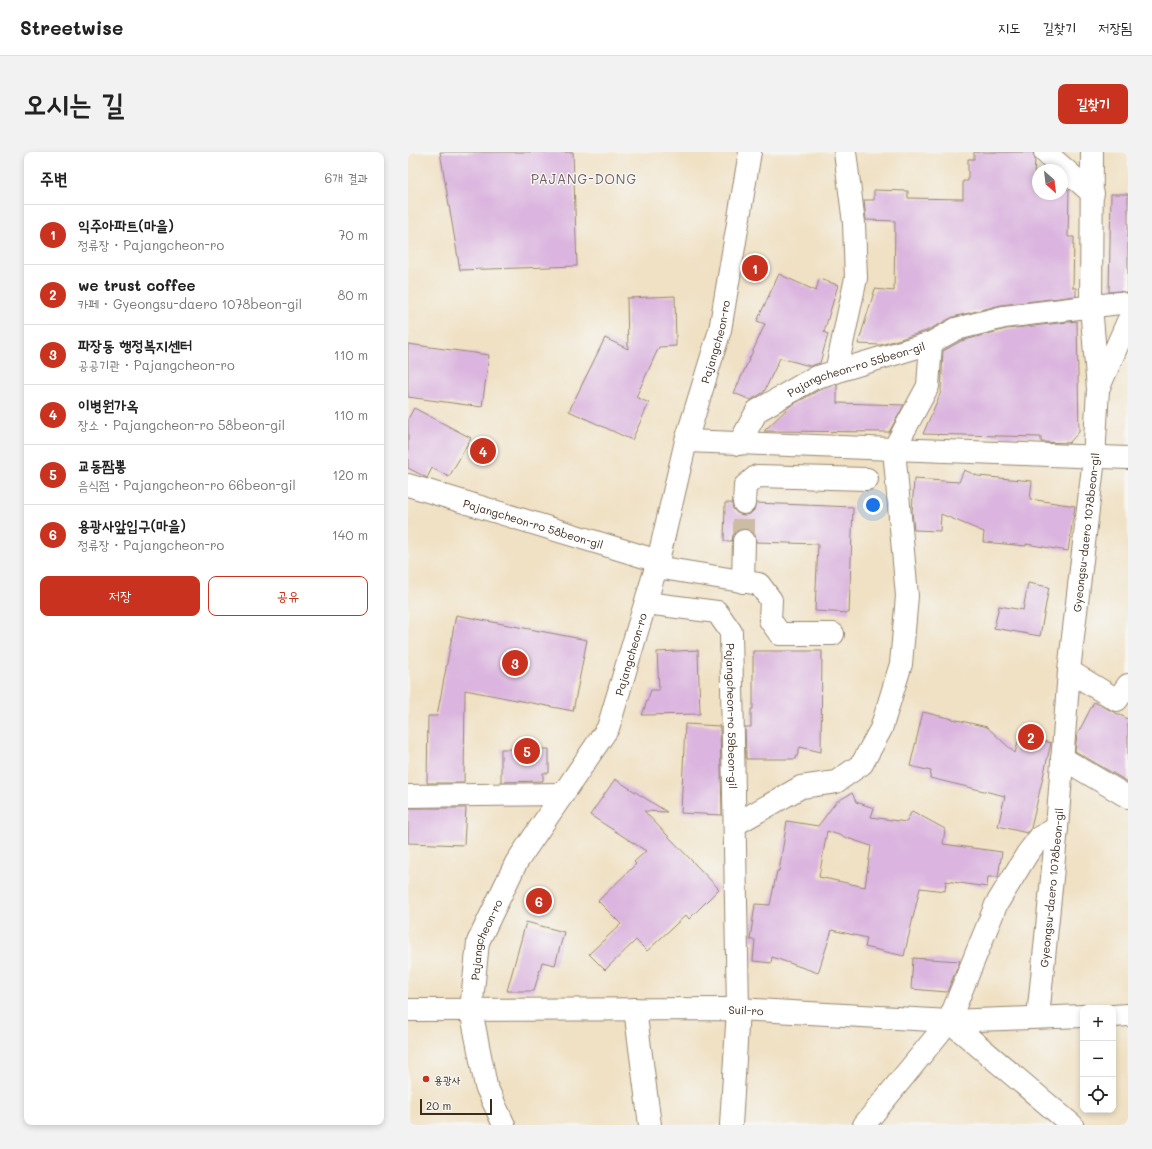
<!DOCTYPE html>
<html lang="ko">
<head>
<meta charset="utf-8">
<style>
  body { margin:0; font-family:Mali,"Poor Story",sans-serif; background:#f2f2f2; color:#222 }
  .controls { position:absolute; right:12px; bottom:12px; display:grid; overflow:hidden; border-radius:8px; box-shadow:0 2px 6px #0003 }
  .controls button { width:36px; height:36px; display:grid; place-items:center; padding:0; border:0; border-bottom:1px solid #e0e0e0; background:#fff; color:#222; font:20px sans-serif }
  .compass { position:absolute; left:624px; top:12px; width:36px; height:36px; border-radius:50%; background:#fff; box-shadow:0 2px 6px #0003; rotate:152deg }
  .scale { position:absolute; left:12px; bottom:10px; width:72px; box-sizing:border-box; padding-left:4px; border:2px solid #3b2a1e; border-top:0; font-size:11px; line-height:14px; white-space:nowrap; color:#3b2a1e; -webkit-text-stroke:3px #f6f6f2; paint-order:stroke }
  .you { position:absolute; left:465px; top:353px; width:14px; height:14px; margin:-10px; border:3px solid #fff; border-radius:50%; background:#1a73e8; box-shadow:0 0 0 6px #1a73e833 }
  .badge { display:grid; place-items:center; width:26px; height:26px; border-radius:50%; background:#c8321e; color:#fff; font-size:13px; font-weight:700 }
  .pin { position:absolute; translate:-50% -50%; border:2px solid #fff; box-shadow:0 1px 4px #0006 }
  .list { margin:0; padding:0; list-style:none }
  h2 { display:flex; justify-content:space-between; align-items:center; height:52px; margin:0; padding:0 16px; font-size:17px }
  h2 small { font-size:13px; font-weight:400; color:#767676 }
  .list li { display:grid; grid-template-columns:26px 1fr auto; gap:12px; align-items:center; box-sizing:border-box; height:60px; padding:0 16px; border-top:1px solid #e0e0e0 }
  .list b { display:block; font-size:15px; white-space:nowrap }
  .list p { margin:0; font-size:13px; white-space:nowrap; color:#767676 }
  .list em { font-size:13px; font-style:normal; color:#767676 }
  .actions { display:flex; gap:8px; padding:12px 16px }
  .actions a { flex:1; padding:9px 0; border:1px solid #c8321e; border-radius:8px; text-align:center; font-size:14px; color:#c8321e }
  .actions .main { background:#c8321e; color:#fff }
  .icon { flex:none; width:22px; height:22px; fill:none; stroke:currentColor; stroke-width:2; stroke-linecap:round; stroke-linejoin:round }
  .map { position:relative; flex:none; width:720px; height:973px; overflow:hidden; border-radius:8px }
  header { display:flex; align-items:center; gap:24px; box-sizing:border-box; height:56px; padding:0 20px; background:#fff; border-bottom:1px solid #e0e0e0 }
  header strong { font-size:19px }
  nav { display:flex; gap:22px; margin-inline-start:auto; font-size:14px }
  .intro { display:flex; align-items:center; justify-content:space-between; box-sizing:border-box; height:96px; padding:0 24px }
  h1 { margin:0; font-size:28px }
  .button { padding:10px 18px; border-radius:8px; background:#c8321e; color:#fff; font-size:14px; font-weight:700 }
  main { display:flex; gap:24px; padding:0 24px }
  aside { flex:1; background:#fff; border-radius:8px; box-shadow:0 2px 6px #0003 }
  .map>svg:first-child { display:block }
</style>
</head>
<body>
<header>
<strong>Streetwise</strong>
<nav><a>지도</a><a>길찾기</a><a>저장됨</a></nav>
</header>
<div class="intro"><h1>오시는 길</h1><a class="button">길찾기</a></div>
<main>
<aside>
<h2>주변<small>6개 결과</small></h2>
<ul class="list">
<li><span class="badge">1</span><div><b>익주아파트(마을)</b><p>정류장 · Pajangcheon-ro</p></div><em>70 m</em></li>
<li><span class="badge">2</span><div><b>we trust coffee</b><p>카페 · Gyeongsu-daero 1078beon-gil</p></div><em>80 m</em></li>
<li><span class="badge">3</span><div><b>파장동 행정복지센터</b><p>공공기관 · Pajangcheon-ro</p></div><em>110 m</em></li>
<li><span class="badge">4</span><div><b>이병원가옥</b><p>장소 · Pajangcheon-ro 58beon-gil</p></div><em>110 m</em></li>
<li><span class="badge">5</span><div><b>교동짬뽕</b><p>음식점 · Pajangcheon-ro 66beon-gil</p></div><em>120 m</em></li>
<li><span class="badge">6</span><div><b>용광사앞입구(마을)</b><p>정류장 · Pajangcheon-ro</p></div><em>140 m</em></li>
</ul>
<div class="actions"><a class="main">저장</a><a>공유</a></div>
</aside>
<div class="map">
<svg width="720" height="973" viewBox="0 0 720 973">
  <rect width="100%" height="100%" fill="#f6f6f2"/>
  <filter id="ink" filterUnits="userSpaceOnUse"><feTurbulence type="fractalNoise" baseFrequency=".025" numOctaves="2"/><feDisplacementMap in="SourceGraphic" scale="8" xChannelSelector="R" yChannelSelector="G"/><feConvolveMatrix kernelMatrix="1 2 1 2 8 2 1 2 1" color-interpolation-filters="sRGB"/></filter>
  <filter id="wash" filterUnits="userSpaceOnUse"><feTurbulence type="fractalNoise" baseFrequency=".012" numOctaves="4" result="noise"/><feDisplacementMap in="SourceGraphic" scale="16" xChannelSelector="R" yChannelSelector="G"/><feGaussianBlur stdDeviation="0.9" result="paint"/><feColorMatrix in="noise" values="0 0 0 0 0 0 0 0 0 0 0 0 0 0 0 0 0 1.4 0 .05"/><feComposite in="paint" operator="in"/></filter>
  <g filter="url(#wash)">
    <rect width="100%" height="100%" fill="#f0e1c4"/>
    <g id="blocks">
      <!-- building -->
      <path fill="#dbb5df" fill-rule="evenodd" d="M 32,0 L 165,0 L 169,114 L 52,118 Z
        M 566,0 L 625,0 L 627,6 L 626,26 L 630,29 L 630,42 L 654,42 L 654,35 L 661,38 L 660,85 L 666,85 L 665,136 L 668,136 L 668,144 L 593,153 L 545,165 L 518,179 L 473,193 L 450,192 L 467,137 L 486,139 L 487,69 L 458,68 L 456,48 L 466,48 L 466,38 L 500,39 L 500,46 L 555,47 L 555,29 L 560,29 L 560,7 L 566,7 Z
        M 703,42 L 720,42 L 720,141 L 711,139 L 701,140 Z
        M 371,122 L 408,139 L 411,127 L 430,133 L 416,180 L 420,182 L 412,211 L 402,214 L 372,206 L 356,240 L 343,248 L 326,241 L 357,172 L 349,169 Z
        M 267,144 L 268,194 L 251,195 L 228,245 L 241,251 L 224,288 L 161,259 L 197,186 L 220,197 L 219,146 Z
        M 669,169 L 671,280 L 661,291 L 633,290 L 633,285 L 515,282 L 533,240 L 535,199 L 553,189 L 598,177 Z
        M 0,192 L 81,203 L 74,255 L 0,245 Z
        M 429,232 L 429,251 L 496,253 L 481,280 L 356,279 L 382,254 L 411,238 Z
        M 6,256 L 63,286 L 41,325 L 24,316 L 19,326 L 0,316 L 0,267 Z
        M 556,318 L 570,324 L 624,329 L 622,347 L 667,354 L 660,399 L 618,392 L 618,394 L 575,390 L 576,380 L 533,362 L 532,379 L 506,378 L 504,361 L 506,327 L 551,330 Z
        M 317,351 L 324,351 L 325,357 L 329,361 L 336,363 L 342,362 L 346,358 L 348,351 L 445,355 L 441,461 L 407,459 L 410,392 L 348,390 L 347,383 L 342,378 L 337,377 L 330,378 L 325,383 L 324,389 L 316,389 Z
        M 620,431 L 641,435 L 632,484 L 586,476 L 591,454 L 615,458 Z
        M 48,463 L 179,488 L 165,559 L 57,538 L 56,631 L 19,631 L 20,564 L 29,564 Z
        M 290,498 L 292,562 L 234,563 L 243,538 L 251,538 L 249,500 Z
        M 345,499 L 414,499 L 413,600 L 392,595 L 388,607 L 338,607 L 337,575 L 343,575 L 343,557 L 345,557 Z
        M 686,550 L 720,567 L 720,630 L 667,599 L 669,583 Z
        M 515,560 L 579,575 L 607,601 L 612,583 L 643,591 L 623,676 L 619,681 L 590,674 L 597,644 L 522,626 L 523,619 L 502,614 Z
        M 277,572 L 312,574 L 314,663 L 273,661 Z
        M 93,597 L 141,597 L 141,621 L 135,621 L 135,629 L 93,630 Z
        M 207,627 L 259,660 L 236,659 L 311,737 L 281,767 L 278,763 L 239,799 L 228,788 L 197,818 L 181,802 L 213,772 L 190,749 L 228,712 L 226,710 L 238,699 L 182,663 Z
        M 444,641 L 448,650 L 466,656 L 463,665 L 498,670 L 504,659 L 537,677 L 535,692 L 594,700 L 590,725 L 580,725 L 579,735 L 538,729 L 537,739 L 512,736 L 496,804 L 457,795 L 459,786 L 424,778 L 410,821 L 364,805 L 363,811 L 345,809 L 347,788 L 342,788 L 347,752 L 362,753 L 369,719 L 371,719 L 379,669 L 410,674 L 428,650 ZM 419,679 L 463,694 L 457,735 L 411,725 Z
        M 0,656 L 58,656 L 56,693 L 0,691 Z
        M 118,770 L 156,780 L 147,813 L 134,810 L 126,839 L 99,839 Z
        M 505,806 L 552,809 L 539,840 L 503,837 Z"/>
    </g>
  </g>
  <g filter="url(#ink)">
    <use href="#blocks" fill-opacity="0" stroke="#968671" stroke-width="1"/>
    <g fill="none" stroke-linecap="round" stroke-linejoin="round">
      <!-- minor-tunnel -->
      <path stroke="#ccbca3" stroke-width="22" stroke-dasharray="22 11" stroke-linecap="butt" d="M 336,389 L 336,351"/>
      <defs>
        <g id="minor">
          <path d="M 637,0 L 685,42"/>
          <path d="M 428,220 L 448,126 L 446,71 L 437,0"/>
          <path d="M 691,235 L 720,169"/>
          <path d="M 278,289 L 720,306"/>
          <path id="s1" d="M 331,292 L 349,259 L 406,226 L 523,191 L 548,177 L 596,165 L 712,151 L 720,154"/>
          <path id="s2" d="M 0,333 L 250,409"/>
          <path d="M 336,351 L 337,334 L 349,324 L 459,327"/>
          <path d="M 248,415 L 351,432 L 363,448 L 362,468 L 372,482 L 425,482"/>
          <path d="M 335,430 L 336,389"/>
          <path id="s3" d="M 238,451 L 309,460 L 323,480 L 330,857 L 323,973"/>
          <path d="M 661,519 L 709,548 L 720,533"/>
          <path d="M 654,606 L 720,645"/>
          <path d="M 0,644 L 155,642"/>
          <path d="M 328,672 L 393,635 L 428,630 L 454,612 L 473,577 L 493,512 L 499,444 L 486,297 L 520,234 L 523,191"/>
          <path d="M 227,857 L 242,973"/>
          <path id="s4" d="M 0,858 L 330,857 L 541,869 L 675,864"/>
          <path d="M 705,864 L 720,863"/>
          <path id="s5" d="M 630,865 L 649,676 L 661,519 L 686,306 L 690,237 L 683,154 L 684,0"/>
          <path d="M 541,869 L 664,973"/>
          <path id="s6" d="M 96,973 L 78,934 L 63,858 L 70,790 L 108,711 L 200,576 L 250,409 L 278,289 L 312,178 L 342,0"/>
          <path d="M 456,973 L 541,869 L 588,753 L 619,702 L 632,685 L 649,676"/>
        </g>
      </defs>
      <!-- minor casing -->
      <use href="#minor" stroke="#968671" stroke-width="24"/>
      <!-- minor -->
      <use href="#minor" stroke="#fff" stroke-width="22"/>
    </g>
  </g>
  <!-- markers -->
  <circle fill="#c8321e" stroke="#f6f6f2" stroke-width="1.5" cx="18" cy="927" r="4"/>
  <g text-anchor="middle" dominant-baseline="central" stroke-width="3" stroke-linejoin="round" paint-order="stroke">
    <!-- street labels -->
    <g font-size="11" fill="#3b2a1e" stroke="#f6f6f2">
      <text stroke="none"><textPath href="#s6" startOffset="841">Pajangcheon-ro</textPath></text>
      <text stroke="none"><textPath href="#s1" startOffset="146">Pajangcheon-ro 55beon-gil</textPath></text>
      <text stroke="none"><textPath href="#s2" startOffset="131">Pajangcheon-ro 58beon-gil</textPath></text>
      <text stroke="none"><textPath href="#s5" startOffset="487">Gyeongsu-daero 1078beon-gil</textPath></text>
      <text stroke="none"><textPath href="#s6" startOffset="517">Pajangcheon-ro</textPath></text>
      <text stroke="none"><textPath href="#s3" startOffset="180">Pajangcheon-ro 59beon-gil</textPath></text>
      <text stroke="none"><textPath href="#s5" startOffset="130">Gyeongsu-daero 1078beon-gil</textPath></text>
      <text stroke="none"><textPath href="#s6" startOffset="193">Pajangcheon-ro</textPath></text>
      <text stroke="none"><textPath href="#s4" startOffset="338">Suil-ro</textPath></text>
    </g>
    <!-- poi labels -->
    <g font-size="11" fill="#3b2a1e" stroke="#f6f6f2" text-anchor="start">
      <text x="26" y="927">용광사</text>
    </g>
    <!-- quarter labels -->
    <g font-size="13" letter-spacing="1" fill="#735b62" stroke="#f6f6f2">
      <text x="176" y="26">PAJANG-DONG</text>
    </g>
  </g>
</svg>
<div class="controls">
<button>+</button>
<button>−</button>
<button><svg class="icon" aria-label="locate" viewBox="0 0 24 24"><circle cx="12" cy="12" r="6"/><path d="M12 2v4M12 18v4M2 12h4M18 12h4"/></svg></button>
</div>
<svg class="compass" viewBox="-18 -18 36 36"><path d="M0-13l5 13h-10z" fill="#e53935"/><path d="M0 13l5-13h-10z" fill="#767676"/></svg>
<div class="scale">20 m</div>
<div class="you"></div>
<div class="pin badge" style="left:347px;top:116px">1</div>
<div class="pin badge" style="left:623px;top:585px">2</div>
<div class="pin badge" style="left:107px;top:511px">3</div>
<div class="pin badge" style="left:75px;top:299px">4</div>
<div class="pin badge" style="left:119px;top:599px">5</div>
<div class="pin badge" style="left:131px;top:749px">6</div>
</div>
</main>
</body>
</html>
